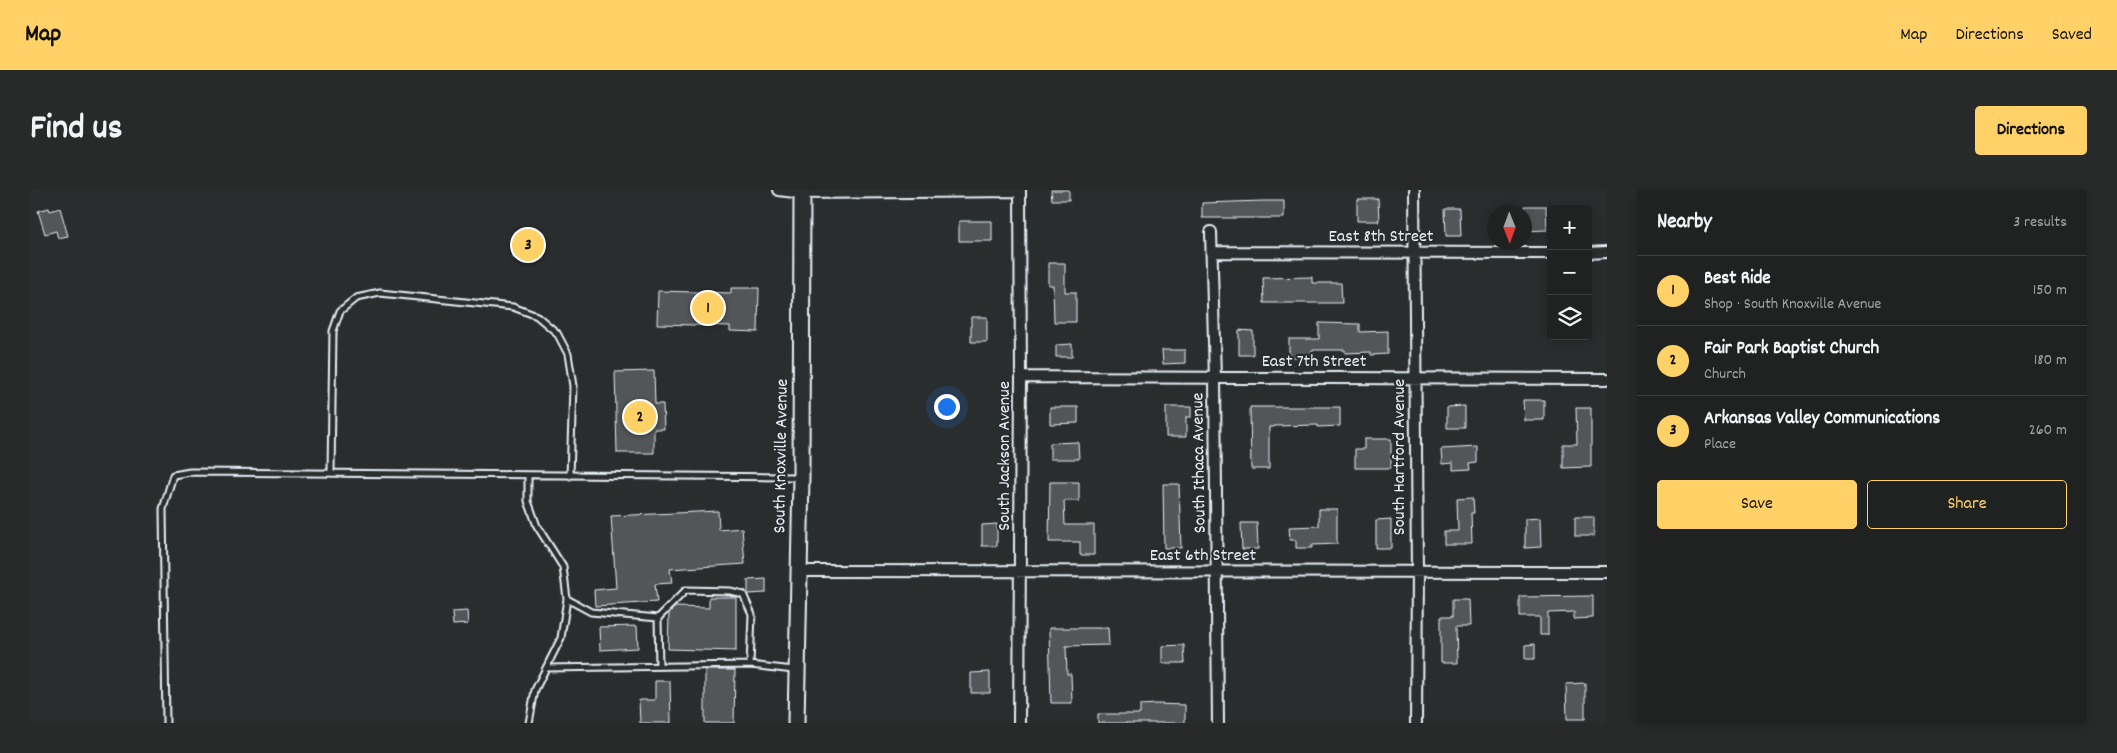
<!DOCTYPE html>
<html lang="en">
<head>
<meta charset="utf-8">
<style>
  body { margin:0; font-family:Dekko,sans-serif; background:#282a2a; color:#f1f3f6 }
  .controls { position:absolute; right:15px; top:15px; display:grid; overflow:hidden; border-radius:5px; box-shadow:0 2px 12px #0003 }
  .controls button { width:45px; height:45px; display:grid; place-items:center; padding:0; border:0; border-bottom:1px solid #3d3f40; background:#202222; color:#f1f3f6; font:25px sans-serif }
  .compass { position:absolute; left:1457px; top:15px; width:45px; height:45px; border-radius:50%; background:#202222; box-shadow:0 2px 12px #0003; rotate:179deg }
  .you { position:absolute; left:916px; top:216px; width:18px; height:18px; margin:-12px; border:4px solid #fff; border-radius:50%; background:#1a73e8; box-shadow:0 0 0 8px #1a73e833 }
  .badge { display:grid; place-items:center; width:32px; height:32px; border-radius:50%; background:#ffd166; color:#111; font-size:16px; font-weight:700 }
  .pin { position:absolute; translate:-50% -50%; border:2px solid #fff; box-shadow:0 1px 5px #0006 }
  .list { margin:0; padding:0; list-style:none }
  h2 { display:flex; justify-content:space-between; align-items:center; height:65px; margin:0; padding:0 20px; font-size:21px }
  h2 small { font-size:16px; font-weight:400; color:#a2a4a5 }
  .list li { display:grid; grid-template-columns:32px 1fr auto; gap:15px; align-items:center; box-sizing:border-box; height:70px; padding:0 20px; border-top:1px solid #3d3f40 }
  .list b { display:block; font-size:19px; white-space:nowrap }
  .list p { margin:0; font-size:16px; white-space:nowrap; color:#a2a4a5 }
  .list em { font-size:16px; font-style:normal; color:#a2a4a5 }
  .actions { display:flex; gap:10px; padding:15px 20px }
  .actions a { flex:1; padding:11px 0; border:1px solid #ffd166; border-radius:5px; text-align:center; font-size:18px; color:#ffd166 }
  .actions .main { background:#ffd166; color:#111 }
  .icon { flex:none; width:28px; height:28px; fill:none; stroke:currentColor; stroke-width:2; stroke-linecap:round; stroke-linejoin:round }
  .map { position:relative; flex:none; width:1577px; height:533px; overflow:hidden; border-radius:5px }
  header { display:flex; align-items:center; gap:30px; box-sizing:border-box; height:70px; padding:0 25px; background:#ffd166; color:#111 }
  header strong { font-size:24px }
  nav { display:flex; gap:28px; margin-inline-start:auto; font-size:18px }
  .intro { display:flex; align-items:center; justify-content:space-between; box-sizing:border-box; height:120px; padding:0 30px }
  h1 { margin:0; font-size:35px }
  .button { padding:12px 22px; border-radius:5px; background:#ffd166; color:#111; font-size:18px; font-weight:700 }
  main { display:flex; gap:30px; padding:0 30px }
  aside { flex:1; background:#202222; border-radius:5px; box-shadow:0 2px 12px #0003 }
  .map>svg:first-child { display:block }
</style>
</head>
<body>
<header>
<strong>Map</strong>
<nav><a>Map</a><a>Directions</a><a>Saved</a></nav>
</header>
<div class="intro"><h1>Find us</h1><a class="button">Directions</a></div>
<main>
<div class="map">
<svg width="1577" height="533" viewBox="0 0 1577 533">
  <rect width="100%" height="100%" fill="#2a2d2e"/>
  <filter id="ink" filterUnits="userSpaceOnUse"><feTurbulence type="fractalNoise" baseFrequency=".02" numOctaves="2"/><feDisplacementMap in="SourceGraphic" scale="10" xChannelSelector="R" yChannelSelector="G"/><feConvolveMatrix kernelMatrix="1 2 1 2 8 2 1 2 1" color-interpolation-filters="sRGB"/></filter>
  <g filter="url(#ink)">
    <!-- building -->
    <path fill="#535759" stroke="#e8f1f8" d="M 1021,0 L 1039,0 L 1039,10 L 1022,10 Z
      M 1327,9 L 1348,9 L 1349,31 L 1327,31 Z
      M 1233,11 L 1254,11 L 1254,28 L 1172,28 L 1172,13 Z
      M 1495,16 L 1516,16 L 1517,40 L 1495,41 Z
      M 19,18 L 20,21 L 30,18 L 38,46 L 28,48 L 26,41 L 15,44 L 8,21 Z
      M 1415,19 L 1430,19 L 1431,46 L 1416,46 Z
      M 929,31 L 962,31 L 962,51 L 929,51 Z
      M 484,42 L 513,42 L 512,69 L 483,68 Z
      M 1018,73 L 1035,73 L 1035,102 L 1046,102 L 1046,132 L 1024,132 L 1023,95 L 1018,95 Z
      M 1282,87 L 1282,93 L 1311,93 L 1312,113 L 1234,113 L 1233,88 Z
      M 701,98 L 729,98 L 728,142 L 700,141 L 700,136 L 627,134 L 628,101 L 701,103 Z
      M 941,127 L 957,127 L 957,152 L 941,152 Z
      M 1289,133 L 1330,134 L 1330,142 L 1358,141 L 1358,164 L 1341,165 L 1341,162 L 1315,163 L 1315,160 L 1282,160 L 1282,167 L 1259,167 L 1259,149 L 1289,149 Z
      M 1209,140 L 1223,141 L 1223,165 L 1209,165 Z
      M 1042,154 L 1042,167 L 1026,167 L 1026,155 Z
      M 1132,160 L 1155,160 L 1155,173 L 1133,174 Z
      M 624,181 L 625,214 L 633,214 L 634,239 L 624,239 L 624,263 L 587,263 L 585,182 Z
      M 1493,210 L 1514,210 L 1514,230 L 1494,230 Z
      M 1435,216 L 1435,238 L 1417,238 L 1417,217 Z
      M 1020,217 L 1048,217 L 1048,233 L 1020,234 Z
      M 1136,217 L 1161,217 L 1161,227 L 1156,227 L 1156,247 L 1136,247 Z
      M 1220,217 L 1310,217 L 1310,236 L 1288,237 L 1288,235 L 1244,236 L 1244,237 L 1239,237 L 1239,279 L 1221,279 Z
      M 1546,218 L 1561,218 L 1561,277 L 1533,278 L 1533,254 L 1547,254 Z
      M 1334,249 L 1361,249 L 1361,278 L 1325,278 L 1325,259 L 1334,259 Z
      M 1048,252 L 1049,269 L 1020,269 L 1020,253 Z
      M 1448,257 L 1448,272 L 1440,273 L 1441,279 L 1423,280 L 1423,273 L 1412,274 L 1411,259 Z
      M 1020,292 L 1049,292 L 1049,311 L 1034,311 L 1035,335 L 1064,335 L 1064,365 L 1050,365 L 1050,352 L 1019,352 Z
      M 1133,294 L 1149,294 L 1151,358 L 1134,358 Z
      M 1443,307 L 1444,323 L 1441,323 L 1442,354 L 1414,354 L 1414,341 L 1428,341 L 1427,308 Z
      M 1289,319 L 1307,319 L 1307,354 L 1282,355 L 1282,358 L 1266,358 L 1266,350 L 1260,350 L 1259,337 L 1289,336 Z
      M 688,321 L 689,340 L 712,338 L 715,374 L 640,379 L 642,393 L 625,394 L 627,412 L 565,416 L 564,400 L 586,398 L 581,326 Z
      M 1545,327 L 1564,327 L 1564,346 L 1545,346 Z
      M 1510,328 L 1511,357 L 1495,358 L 1495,329 Z
      M 1361,329 L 1361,358 L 1346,358 L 1346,330 Z
      M 1211,333 L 1227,333 L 1228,359 L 1212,359 Z
      M 967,334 L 967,356 L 952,356 L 952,335 Z
      M 736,389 L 736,403 L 718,404 L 718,390 Z
      M 1563,406 L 1563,428 L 1544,429 L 1544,422 L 1518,423 L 1518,445 L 1510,445 L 1510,427 L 1490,427 L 1490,407 Z
      M 679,407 L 706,407 L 706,461 L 638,459 L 639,423 L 645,417 L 679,418 Z
      M 1423,409 L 1438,409 L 1439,436 L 1426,436 L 1427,473 L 1411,473 L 1411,426 L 1423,426 Z
      M 437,421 L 438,434 L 423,435 L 422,422 Z
      M 607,436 L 608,458 L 570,460 L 569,437 Z
      M 1019,438 L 1078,438 L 1079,455 L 1036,456 L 1037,484 L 1041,484 L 1042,513 L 1021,513 Z
      M 1505,454 L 1505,469 L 1495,469 L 1495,455 Z
      M 1154,455 L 1155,473 L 1132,473 L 1132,456 Z
      M 675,480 L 705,480 L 704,533 L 675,533 Z
      M 960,482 L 960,503 L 941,503 L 941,483 Z
      M 625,491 L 640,491 L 641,533 L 610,533 L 609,510 L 625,510 Z
      M 1555,493 L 1555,529 L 1537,529 L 1536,494 Z
      M 1127,514 L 1155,515 L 1155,533 L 1068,533 L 1068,524 L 1110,524 L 1110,515 Z"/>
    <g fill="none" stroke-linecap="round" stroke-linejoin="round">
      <defs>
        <path id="service" d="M 301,283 L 303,141 L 310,121 L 326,108 L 350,103 L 483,117 L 507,126 L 527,143 L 538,164 L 543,196 L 540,286
          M 498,285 L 498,311 L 507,336 L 533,377 L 537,409 L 531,448 L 505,500 L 499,533
          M 537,409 L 561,422 L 628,428 L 629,476
          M 628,428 L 656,400 L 700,401 L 713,404 L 722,424 L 720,475
          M 516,478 L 720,475 L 764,480
          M 136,533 L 133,319 L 143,285 L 160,282 L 768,287"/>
        <path id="minor" d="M 749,0 L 772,3 L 990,1
          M 1384,0 L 1387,382 L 1386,533
          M 1181,42 L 1185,188 L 1188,533
          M 1182,62 L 1521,63
          M 1558,63 L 1577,62
          M 991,187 L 1577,189
          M 769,381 L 1577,382
          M 989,533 L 991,187 L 990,0"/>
        <path id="secondary" d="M 766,533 L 771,287 L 772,0"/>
      </defs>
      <!-- service casing -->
      <use href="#service" stroke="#e8f1f8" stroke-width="9"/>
      <!-- minor casing -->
      <use href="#minor" stroke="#e8f1f8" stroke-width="14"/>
      <!-- secondary casing -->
      <use href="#secondary" stroke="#e8f1f8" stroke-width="19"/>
      <!-- service -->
      <use href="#service" stroke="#2a2d2e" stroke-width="5"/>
      <!-- minor -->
      <use href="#minor" stroke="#2a2d2e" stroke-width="10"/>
      <!-- secondary -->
      <use href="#secondary" stroke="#2a2d2e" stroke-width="15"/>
    </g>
  </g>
  <g text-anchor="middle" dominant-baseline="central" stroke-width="4.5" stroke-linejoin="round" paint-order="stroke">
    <!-- street labels -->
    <g font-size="18" fill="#e8f1f8" stroke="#2a2d2e">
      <text x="1351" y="47">East 8th Street</text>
      <text x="1284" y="172">East 7th Street</text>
      <text transform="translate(752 266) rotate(-89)">South Knoxville Avenue</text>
      <text transform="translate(975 266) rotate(-90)">South Jackson Avenue</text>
      <text transform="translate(1370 267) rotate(-90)">South Hartford Avenue</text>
      <text transform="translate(1170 273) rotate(-91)">South Ithaca Avenue</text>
      <text x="1173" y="366">East 6th Street</text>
    </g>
  </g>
</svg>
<div class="controls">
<button>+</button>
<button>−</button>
<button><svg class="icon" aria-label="layers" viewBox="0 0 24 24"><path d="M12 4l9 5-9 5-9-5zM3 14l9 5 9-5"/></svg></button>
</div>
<svg class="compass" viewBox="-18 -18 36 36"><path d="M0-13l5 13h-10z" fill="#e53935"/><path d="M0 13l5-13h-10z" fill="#a2a4a5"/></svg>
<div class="you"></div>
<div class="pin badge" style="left:678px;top:118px">1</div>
<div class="pin badge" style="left:610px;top:227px">2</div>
<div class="pin badge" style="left:498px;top:55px">3</div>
</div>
<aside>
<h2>Nearby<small>3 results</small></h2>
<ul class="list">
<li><span class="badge">1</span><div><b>Best Ride</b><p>Shop · South Knoxville Avenue</p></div><em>150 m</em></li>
<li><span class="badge">2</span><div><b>Fair Park Baptist Church</b><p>Church</p></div><em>180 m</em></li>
<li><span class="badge">3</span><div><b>Arkansas Valley Communications</b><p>Place</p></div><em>260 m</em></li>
</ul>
<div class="actions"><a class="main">Save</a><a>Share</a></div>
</aside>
</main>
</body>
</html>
